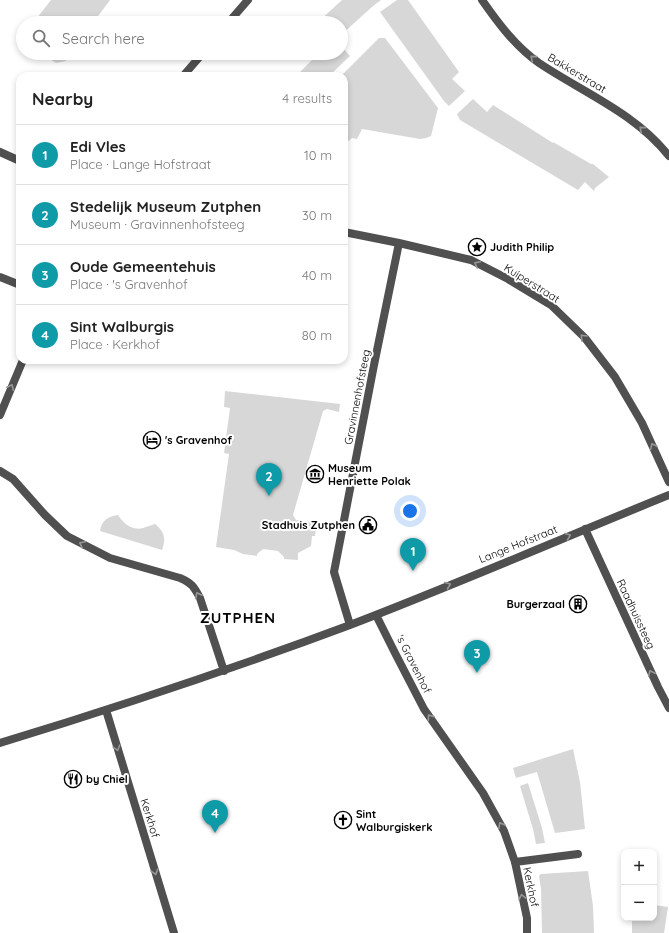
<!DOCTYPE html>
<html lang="en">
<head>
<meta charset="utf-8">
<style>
  body { margin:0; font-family:Quicksand,sans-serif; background:#f6f6f6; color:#222 }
  .controls { position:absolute; right:12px; bottom:12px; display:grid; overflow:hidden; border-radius:8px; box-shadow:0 2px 6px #0003 }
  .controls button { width:36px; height:36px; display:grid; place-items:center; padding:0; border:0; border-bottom:1px solid #e0e0e0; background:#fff; color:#222; font:20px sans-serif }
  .you { position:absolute; left:410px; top:511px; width:14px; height:14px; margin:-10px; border:3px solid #fff; border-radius:50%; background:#1a73e8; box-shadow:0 0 0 6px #1a73e833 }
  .badge { display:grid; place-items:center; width:26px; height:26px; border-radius:50%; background:#0f766e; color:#fff; font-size:13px; font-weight:700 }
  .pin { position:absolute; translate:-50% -33px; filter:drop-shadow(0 1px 2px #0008) }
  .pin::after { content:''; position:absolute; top:21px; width:14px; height:12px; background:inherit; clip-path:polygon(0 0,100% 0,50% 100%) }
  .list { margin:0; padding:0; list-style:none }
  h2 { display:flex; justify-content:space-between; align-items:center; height:52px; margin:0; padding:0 16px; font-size:17px }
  h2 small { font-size:13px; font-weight:400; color:#767676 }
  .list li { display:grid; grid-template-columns:26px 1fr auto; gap:12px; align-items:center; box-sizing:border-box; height:60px; padding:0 16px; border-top:1px solid #e0e0e0 }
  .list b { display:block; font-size:15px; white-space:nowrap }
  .list p { margin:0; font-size:13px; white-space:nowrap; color:#767676 }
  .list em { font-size:13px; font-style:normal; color:#767676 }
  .icon { flex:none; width:22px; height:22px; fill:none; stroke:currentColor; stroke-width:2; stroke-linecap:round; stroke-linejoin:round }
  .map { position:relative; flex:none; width:669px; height:933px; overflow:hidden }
  .search { position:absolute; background:#fff; box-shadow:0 2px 6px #0003; left:16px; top:16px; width:332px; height:44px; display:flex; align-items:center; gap:10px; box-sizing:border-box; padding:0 14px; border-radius:22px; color:#767676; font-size:15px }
  .panel { position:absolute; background:#fff; box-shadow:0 2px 6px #0003; left:16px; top:72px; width:332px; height:292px; border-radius:12px }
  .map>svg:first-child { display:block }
</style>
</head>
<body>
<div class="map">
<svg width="669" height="933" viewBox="0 0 669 933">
  <rect width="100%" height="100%" fill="#fff"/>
  <!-- green -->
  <path fill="#d7d7d7" d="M 51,0 L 110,0 L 93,23 L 33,23 Z
    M 342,0 L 381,0 L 373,6 L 341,35 L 341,23 L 311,23 L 315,18 L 318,22 Z
    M 397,0 L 408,0 L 459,72 L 452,79 L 465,91 L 449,106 L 444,101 L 380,12 Z
    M 379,38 L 385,38 L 438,108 L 431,136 L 426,138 L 420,139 L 362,129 L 357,139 L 352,138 L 349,141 L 344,138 L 344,76 L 341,76 Z
    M 341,46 L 350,56 L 329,76 L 296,76 L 319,53 L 341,53 Z
    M 41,53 L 71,53 L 66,61 L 56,63 Z
    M 473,99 L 487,112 L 493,105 L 553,143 L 553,142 L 591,164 L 593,164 L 609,177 L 595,188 L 594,191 L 585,182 L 578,190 L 460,120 L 457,114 Z
    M 225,391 L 340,404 L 339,412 L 327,409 L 323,411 L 293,515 L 296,520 L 317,523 L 315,536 L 312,536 L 311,546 L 298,553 L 298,560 L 284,559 L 284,557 L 278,551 L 263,549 L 257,554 L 257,556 L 243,554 L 234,550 L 216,547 L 229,454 L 224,453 L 230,408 L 224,407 Z
    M 118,515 C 123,523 132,531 143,528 C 147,527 151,525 155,524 C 165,532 166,539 162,550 L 100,531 C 102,520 107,517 118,515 Z
    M 573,749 L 580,782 L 585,829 L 555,833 L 537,772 L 516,778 L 513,768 Z
    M 528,783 L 542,828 L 545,843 L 536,844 L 533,829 L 520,786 Z
    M 588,871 L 593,906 L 594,933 L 542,933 L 541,889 L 539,876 L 541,874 Z
    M 654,905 L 668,907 L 664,933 L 632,933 L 632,918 L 654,918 Z"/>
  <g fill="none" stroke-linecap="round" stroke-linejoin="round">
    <!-- service -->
    <path stroke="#505050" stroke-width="8" d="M 515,862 L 578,854"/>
    <!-- minor -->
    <path stroke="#505050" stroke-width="8" d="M 482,0 C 498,23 516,47 539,63 C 584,93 635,113 669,156
      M 228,23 L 248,0
      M 183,76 L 203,53
      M 0,152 L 20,161
      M 344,232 L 399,243 L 471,260 L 508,279 L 551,305 L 585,338 L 615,377 L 642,423 L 669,482
      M 0,277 L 20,285
      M 0,415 L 23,360
      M 0,471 L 13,479 L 45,515 L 67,536 L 110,558 L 180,578 C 192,583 194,587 200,598 L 224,671
      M 585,529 L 658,687 L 669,708
      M 376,615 L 395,653 L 424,709 L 483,793 L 504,831 L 515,862 L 527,918 L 527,933
      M 350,625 L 334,572 L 374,365 L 399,243
      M 106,710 L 174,933
      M 0,743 C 118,707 235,668 350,625 C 457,584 563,538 669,495"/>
  </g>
  <!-- one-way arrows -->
  <defs><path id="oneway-chevron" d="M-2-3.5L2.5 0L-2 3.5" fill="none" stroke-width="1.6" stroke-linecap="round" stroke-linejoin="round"/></defs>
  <g stroke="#969696">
    <use href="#oneway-chevron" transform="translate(533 58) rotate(-140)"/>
    <use href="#oneway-chevron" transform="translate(642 129) rotate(-140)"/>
    <use href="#oneway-chevron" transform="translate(477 264) rotate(-153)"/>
    <use href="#oneway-chevron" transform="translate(583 337) rotate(-133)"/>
    <use href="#oneway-chevron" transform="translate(11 387) rotate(-65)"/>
    <use href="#oneway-chevron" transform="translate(653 446) rotate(-115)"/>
    <use href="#oneway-chevron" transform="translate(568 536) rotate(-22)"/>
    <use href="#oneway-chevron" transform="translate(82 544) rotate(-153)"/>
    <use href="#oneway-chevron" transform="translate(448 585) rotate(-22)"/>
    <use href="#oneway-chevron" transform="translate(198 595) rotate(-117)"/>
    <use href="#oneway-chevron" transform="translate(651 673) rotate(-115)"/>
    <use href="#oneway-chevron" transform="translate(430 717) rotate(-125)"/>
    <use href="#oneway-chevron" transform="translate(117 748) rotate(73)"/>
    <use href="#oneway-chevron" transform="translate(501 825) rotate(-119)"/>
    <use href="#oneway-chevron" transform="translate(155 872) rotate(73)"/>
    <use href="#oneway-chevron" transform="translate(522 897) rotate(-102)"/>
  </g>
  <!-- icons -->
  <defs>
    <symbol id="sight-ring" viewBox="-11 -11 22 22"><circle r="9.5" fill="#fff" stroke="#000" stroke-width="1.5"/><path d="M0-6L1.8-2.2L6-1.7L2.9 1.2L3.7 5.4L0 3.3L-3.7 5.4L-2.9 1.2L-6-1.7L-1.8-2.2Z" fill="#000"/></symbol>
    <symbol id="hotel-ring" viewBox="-11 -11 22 22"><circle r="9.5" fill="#fff" stroke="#000" stroke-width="1.5"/><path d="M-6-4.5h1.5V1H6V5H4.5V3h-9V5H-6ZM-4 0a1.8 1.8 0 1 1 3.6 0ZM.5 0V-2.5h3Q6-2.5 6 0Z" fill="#000"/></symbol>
    <symbol id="museum-ring" viewBox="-11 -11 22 22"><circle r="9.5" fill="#fff" stroke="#000" stroke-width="1.5"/><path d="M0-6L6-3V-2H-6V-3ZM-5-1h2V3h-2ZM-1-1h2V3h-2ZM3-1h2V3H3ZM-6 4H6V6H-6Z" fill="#000"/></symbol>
    <symbol id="civic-ring" viewBox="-11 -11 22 22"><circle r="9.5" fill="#fff" stroke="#000" stroke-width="1.5"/><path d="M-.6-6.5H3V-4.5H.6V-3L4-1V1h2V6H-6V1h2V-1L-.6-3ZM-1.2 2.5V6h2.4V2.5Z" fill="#000"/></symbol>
    <symbol id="building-ring" viewBox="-11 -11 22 22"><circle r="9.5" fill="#fff" stroke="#000" stroke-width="1.5"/><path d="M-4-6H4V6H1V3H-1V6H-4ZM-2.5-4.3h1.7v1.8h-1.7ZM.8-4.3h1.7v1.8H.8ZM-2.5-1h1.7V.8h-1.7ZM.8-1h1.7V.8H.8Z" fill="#000"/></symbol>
    <symbol id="restaurant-ring" viewBox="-11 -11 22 22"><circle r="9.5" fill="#fff" stroke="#000" stroke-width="1.5"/><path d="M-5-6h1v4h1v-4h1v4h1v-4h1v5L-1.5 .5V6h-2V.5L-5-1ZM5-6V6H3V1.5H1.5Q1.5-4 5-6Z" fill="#000"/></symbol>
    <symbol id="church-ring" viewBox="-11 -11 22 22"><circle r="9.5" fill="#fff" stroke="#000" stroke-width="1.5"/><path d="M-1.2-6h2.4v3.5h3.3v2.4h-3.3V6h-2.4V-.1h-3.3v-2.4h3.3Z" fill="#000"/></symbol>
  </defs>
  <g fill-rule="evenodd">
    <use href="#sight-ring" x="467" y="237" width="20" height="20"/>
    <use href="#hotel-ring" x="142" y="430" width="20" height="20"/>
    <use href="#museum-ring" x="305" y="464" width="20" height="20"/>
    <use href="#civic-ring" x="358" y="515" width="20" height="20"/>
    <use href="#building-ring" x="568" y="594" width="20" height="20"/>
    <use href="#restaurant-ring" x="63" y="769" width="20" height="20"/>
    <use href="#church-ring" x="333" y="810" width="20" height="20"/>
  </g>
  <g text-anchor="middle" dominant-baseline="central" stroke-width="4" stroke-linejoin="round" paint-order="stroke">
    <!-- street labels -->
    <g font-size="11" fill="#000" stroke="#fff">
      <text transform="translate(577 73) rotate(31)">Bakkerstraat</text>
      <text transform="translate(532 283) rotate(32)">Kuiperstraat</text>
      <text transform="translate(357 397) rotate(-79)">Gravinnenhofsteeg</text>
      <text transform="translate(518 544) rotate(-22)">Lange Hofstraat</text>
      <text transform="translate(636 614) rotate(65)">Raadhuissteeg</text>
      <text transform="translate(414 664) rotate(63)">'s Gravenhof</text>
      <text transform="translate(150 818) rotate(73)">Kerkhof</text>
      <text transform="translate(531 887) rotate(78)">Kerkhof</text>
    </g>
    <!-- poi labels -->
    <g font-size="11" font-weight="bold" fill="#000" stroke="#fff" text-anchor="start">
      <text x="490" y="247">Judith Philip</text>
      <text x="165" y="440">'s Gravenhof</text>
      <text x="328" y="468">Museum<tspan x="328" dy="13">Henriette Polak</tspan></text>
      <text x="355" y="525" text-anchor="end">Stadhuis Zutphen</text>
      <text x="565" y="604" text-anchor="end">Burgerzaal</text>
      <text x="86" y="779">by Chiel</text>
      <text x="356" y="814">Sint<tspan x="356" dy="13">Walburgiskerk</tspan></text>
    </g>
    <!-- district labels -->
    <g font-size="15" font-weight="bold" letter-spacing="1" fill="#000" stroke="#fff">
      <text x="238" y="617">ZUTPHEN</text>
    </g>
  </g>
</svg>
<div class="controls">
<button>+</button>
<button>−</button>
</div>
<div class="you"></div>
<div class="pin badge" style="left:413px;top:571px;background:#0f9aa8">1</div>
<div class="pin badge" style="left:269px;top:496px;background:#0f9aa8">2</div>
<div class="pin badge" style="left:477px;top:673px;background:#0f9aa8">3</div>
<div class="pin badge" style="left:215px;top:833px;background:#0f9aa8">4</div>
<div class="search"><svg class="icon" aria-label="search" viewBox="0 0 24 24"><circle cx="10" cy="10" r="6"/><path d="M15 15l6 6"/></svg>Search here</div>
<section class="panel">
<h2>Nearby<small>4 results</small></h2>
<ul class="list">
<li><span class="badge" style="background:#0f9aa8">1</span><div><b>Edi Vles</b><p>Place · Lange Hofstraat</p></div><em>10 m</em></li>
<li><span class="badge" style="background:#0f9aa8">2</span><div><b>Stedelijk Museum Zutphen</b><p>Museum · Gravinnenhofsteeg</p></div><em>30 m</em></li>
<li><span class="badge" style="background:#0f9aa8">3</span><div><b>Oude Gemeentehuis</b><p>Place · 's Gravenhof</p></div><em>40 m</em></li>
<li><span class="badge" style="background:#0f9aa8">4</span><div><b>Sint Walburgis</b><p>Place · Kerkhof</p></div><em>80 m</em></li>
</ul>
</section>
</div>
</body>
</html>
